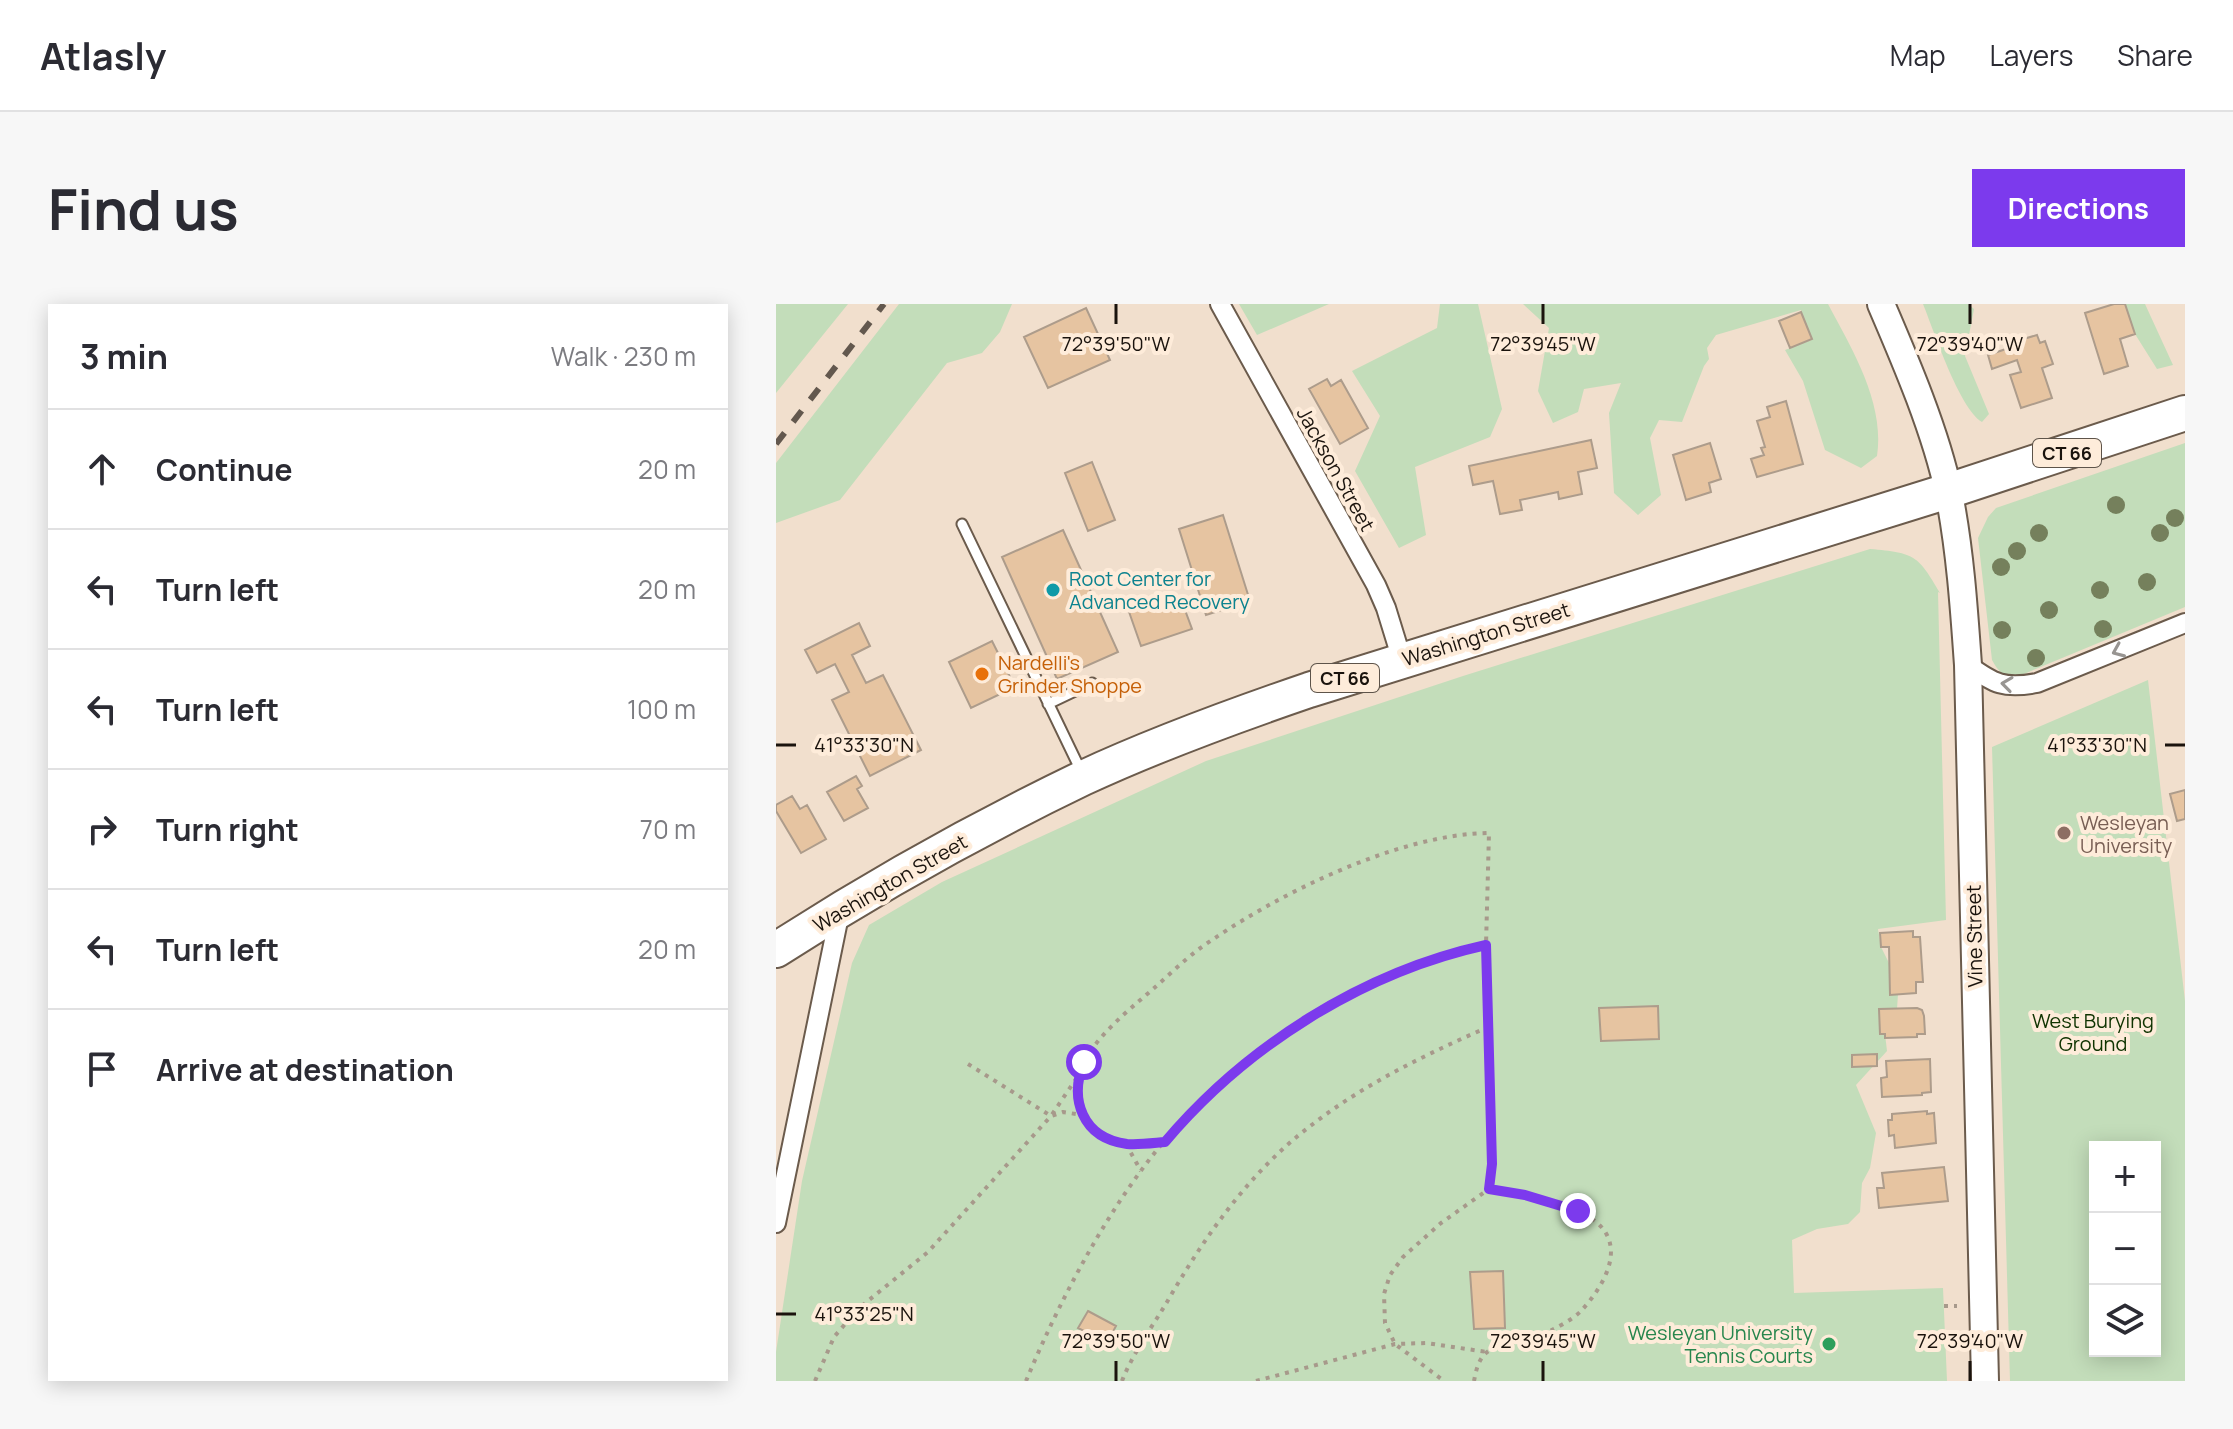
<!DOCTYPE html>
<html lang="en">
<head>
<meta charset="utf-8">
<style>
  body { margin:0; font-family:Manrope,sans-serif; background:#f7f7f7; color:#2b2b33 }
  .controls { position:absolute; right:24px; bottom:24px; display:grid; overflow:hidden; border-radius:0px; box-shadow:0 4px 20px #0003 }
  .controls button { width:72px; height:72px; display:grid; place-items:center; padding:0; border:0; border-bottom:2px solid #e1e1e2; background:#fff; color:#2b2b33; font:40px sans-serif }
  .stop { position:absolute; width:24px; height:24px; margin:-18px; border:6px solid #7c3aed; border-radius:50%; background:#fff }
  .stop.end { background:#7c3aed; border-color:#fff; box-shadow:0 2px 8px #0008 }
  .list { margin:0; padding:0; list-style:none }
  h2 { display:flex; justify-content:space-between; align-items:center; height:104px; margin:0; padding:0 32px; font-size:34px }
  h2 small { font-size:26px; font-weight:400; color:#7c7c81 }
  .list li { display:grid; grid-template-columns:52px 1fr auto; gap:24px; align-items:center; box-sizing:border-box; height:120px; padding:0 32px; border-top:2px solid #e1e1e2 }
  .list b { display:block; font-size:30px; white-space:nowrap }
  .list em { font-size:26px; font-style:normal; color:#7c7c81 }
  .icon { flex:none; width:44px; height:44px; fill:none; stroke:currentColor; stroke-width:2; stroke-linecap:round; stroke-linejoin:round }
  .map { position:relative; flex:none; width:1409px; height:1077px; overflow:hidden; border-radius:0px }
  header { display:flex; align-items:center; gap:48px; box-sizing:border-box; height:112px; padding:0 40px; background:#fff; border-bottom:2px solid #e1e1e2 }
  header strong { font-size:38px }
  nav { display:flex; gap:44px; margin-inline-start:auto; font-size:28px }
  .intro { display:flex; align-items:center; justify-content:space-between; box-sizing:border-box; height:192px; padding:0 48px }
  h1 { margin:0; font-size:56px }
  .button { padding:20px 36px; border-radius:0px; background:#7c3aed; color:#fff; font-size:28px; font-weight:700 }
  main { display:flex; gap:48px; padding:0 48px }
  aside { flex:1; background:#fff; border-radius:0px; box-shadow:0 4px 20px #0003 }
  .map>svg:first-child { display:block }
</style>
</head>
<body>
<header>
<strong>Atlasly</strong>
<nav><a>Map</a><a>Layers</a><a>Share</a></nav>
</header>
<div class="intro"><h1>Find us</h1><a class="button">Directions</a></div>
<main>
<aside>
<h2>3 min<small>Walk · 230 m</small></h2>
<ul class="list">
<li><svg class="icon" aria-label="ahead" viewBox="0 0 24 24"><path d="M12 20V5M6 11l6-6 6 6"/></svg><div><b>Continue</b></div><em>20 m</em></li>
<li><svg class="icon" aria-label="left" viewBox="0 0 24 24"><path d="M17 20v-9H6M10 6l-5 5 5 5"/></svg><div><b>Turn left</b></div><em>20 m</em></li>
<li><svg class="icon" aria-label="left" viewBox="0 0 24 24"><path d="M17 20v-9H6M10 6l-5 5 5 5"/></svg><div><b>Turn left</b></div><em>100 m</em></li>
<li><svg class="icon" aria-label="right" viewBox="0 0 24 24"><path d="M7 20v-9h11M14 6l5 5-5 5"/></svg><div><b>Turn right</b></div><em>70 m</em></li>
<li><svg class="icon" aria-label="left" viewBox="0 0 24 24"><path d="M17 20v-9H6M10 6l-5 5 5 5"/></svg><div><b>Turn left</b></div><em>20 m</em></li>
<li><svg class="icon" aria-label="arrive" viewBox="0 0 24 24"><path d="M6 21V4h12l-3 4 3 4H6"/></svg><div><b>Arrive at destination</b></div></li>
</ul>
</aside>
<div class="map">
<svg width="1409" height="1077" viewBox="0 0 1409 1077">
  <rect width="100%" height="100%" fill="#f1dfcd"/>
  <!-- green -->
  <path fill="#c3ddba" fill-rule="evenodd" d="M 0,0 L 72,0 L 0,89 Z
    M 123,0 L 236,0 L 224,28 L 206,49 L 171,59 L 64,196 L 0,219 L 0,159 Z
    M 463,0 L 553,0 L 481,31 Z
    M 664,0 L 702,0 L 726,105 L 714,133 L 639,163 L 650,231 L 623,244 L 579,167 L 604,112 L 576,67 L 661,24 Z
    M 747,0 L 1052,0 C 1076,45 1109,99 1101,152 L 1085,164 L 1049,146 L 1027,77 L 1009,46 L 1035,36 L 1025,6 L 940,31 L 931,44 L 933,55 L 928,62 L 906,118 L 883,116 L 874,134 L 885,191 L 862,211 L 838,189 L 833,109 L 845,79 L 808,85 L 802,108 L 777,119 L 762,87 L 773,24 Z
    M 1147,0 L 1192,0 L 1198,5 L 1189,52 L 1213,110 L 1206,118 C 1183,104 1158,27 1147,0 Z
    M 1349,0 L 1369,0 L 1397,61 L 1381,65 L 1359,30 Z
    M 1409,139 L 1409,303 L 1243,372 C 1228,373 1223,369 1216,356 L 1202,234 L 1212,213 L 1220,204 Z
    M 1094,245 C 1139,249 1142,251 1164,289 L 1162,288 L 1170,616 L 1102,625 L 1105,643 L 1113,659 L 1114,690 L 1122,690 L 1121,705 L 1104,729 L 1109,730 L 1111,747 L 1080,781 L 1100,829 L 1094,864 L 1086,879 L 1084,908 L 1072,920 L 1041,925 L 1016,936 L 1018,989 L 1167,984 L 1171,1077 L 0,1077 L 0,1048 L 26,877 L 76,659 L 93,621 L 166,578 L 430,457 L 687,372 Z
    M 1372,376 L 1409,697 L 1409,1077 L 1234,1077 L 1216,443 ZM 1319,843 L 1379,843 L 1379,1047 L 1319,1047 Z"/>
  <!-- building -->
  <path fill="#e6c4a1" stroke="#ad9c8b" stroke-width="2" d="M 1338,0 L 1349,0 L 1359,30 L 1344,35 L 1352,62 L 1328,70 L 1309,9 Z
    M 310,4 L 334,56 L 272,84 L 248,33 Z
    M 1025,8 L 1036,35 L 1014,44 L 1003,17 Z
    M 1261,31 L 1264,39 L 1269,37 L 1277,60 L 1266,64 L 1276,94 L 1245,104 L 1234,71 L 1245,68 L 1241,56 L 1216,65 L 1212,51 L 1245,40 L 1244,36 Z
    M 551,75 L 555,82 L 565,76 L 592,124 L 564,140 L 533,85 Z
    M 1010,97 L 1027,160 L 981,173 L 975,155 L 988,151 L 985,144 L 989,143 L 981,117 L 994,113 L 991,103 Z
    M 815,136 L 821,164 L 802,168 L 806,190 L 783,195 L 782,188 L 744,196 L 746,206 L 724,210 L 717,177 L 697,181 L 693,162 Z
    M 934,139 L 945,175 L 933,179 L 935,188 L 910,196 L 897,151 Z
    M 316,158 L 339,216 L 312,227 L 289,169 Z
    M 447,211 L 474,297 L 430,311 L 403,225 Z
    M 287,226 L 342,348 L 281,375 L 226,253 Z
    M 391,292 L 394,302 L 406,298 L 416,325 L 365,342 L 352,305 Z
    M 83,319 L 94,342 L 76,351 L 90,379 L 107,371 L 145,446 L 94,472 L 56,396 L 73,388 L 59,360 L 41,369 L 29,346 Z
    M 216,337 L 239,383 L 195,404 L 173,358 Z
    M 80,472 L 86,482 L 81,485 L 92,504 L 68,517 L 51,488 Z
    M 1409,486 L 1409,515 L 1401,517 L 1394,490 Z
    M 16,492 L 24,505 L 31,501 L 50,535 L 25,549 L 0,507 L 0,501 Z
    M 1137,627 L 1137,633 L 1144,633 L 1147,678 L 1140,678 L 1140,689 L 1114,691 L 1113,643 L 1105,643 L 1104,629 Z
    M 882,702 L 883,735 L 825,737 L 823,704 Z
    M 1141,704 L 1146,706 L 1148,712 L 1149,730 L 1141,730 L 1141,733 L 1109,734 L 1109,730 L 1104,730 L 1103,705 Z
    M 1101,750 L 1101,762 L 1076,763 L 1076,751 Z
    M 1154,755 L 1155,788 L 1146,789 L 1146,791 L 1106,793 L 1105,774 L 1111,773 L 1110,757 Z
    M 1151,807 L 1151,810 L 1158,809 L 1160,839 L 1119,844 L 1118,831 L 1113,832 L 1112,816 L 1116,816 L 1116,810 Z
    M 1168,863 L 1172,897 L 1103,904 L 1101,884 L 1108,884 L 1106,869 Z
    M 727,967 L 729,1024 L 698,1025 L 694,968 Z
    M 312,1007 L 340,1022 L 331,1039 L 302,1024 Z"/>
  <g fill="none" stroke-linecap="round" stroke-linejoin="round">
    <defs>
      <path id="lane" d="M 186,220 L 305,467
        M 272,400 L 316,379"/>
      <path id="street" d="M 444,0 L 600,281 L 610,304 L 626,356
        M 1192,361 C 1218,380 1228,385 1261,379 L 1409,319
        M 0,919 L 64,607"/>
      <path id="secondary" d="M 1105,0 C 1130,58 1160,128 1173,190 C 1184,246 1188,304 1192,361 L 1209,1077"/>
      <path id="highway" d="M 0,646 C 99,582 201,525 307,474 C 380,440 457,412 533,386 L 1172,187 L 1409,109"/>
    </defs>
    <!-- lane casing -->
    <use href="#lane" stroke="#6b5b4c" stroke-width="13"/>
    <!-- street casing -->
    <use href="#street" stroke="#6b5b4c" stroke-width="22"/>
    <!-- secondary casing -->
    <use href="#secondary" stroke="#6b5b4c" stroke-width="30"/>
    <!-- highway casing -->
    <use href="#highway" stroke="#6b5b4c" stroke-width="38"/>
    <!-- path -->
    <path stroke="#a7998b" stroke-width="4" stroke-dasharray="4 6" stroke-linecap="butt" d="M 192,760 L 275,812 L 300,775
      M 389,838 C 361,841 331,842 311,818 C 272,768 344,714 377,685 C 392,672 407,657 423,645 C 497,592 621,530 713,529 L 710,641 L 716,860 L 713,885 L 665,919 L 627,953 L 614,971 L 608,990 L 609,1019 L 619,1040 L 668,1077
      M 350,840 L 365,867
      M 1168,1002 L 1181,1002
      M 39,1077 L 58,1033 L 82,1005 L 152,948 L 275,812 L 287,808 L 306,811
      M 250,1077 C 288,986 347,874 418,805 C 498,726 600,665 710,641
      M 346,1077 C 357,1049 376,1023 391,998 C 429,932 475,866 537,820 C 590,779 651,750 712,723
      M 480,1077 L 619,1040 L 650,1039 L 711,1048
      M 698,1077 C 700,1067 702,1056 710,1049 C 721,1039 758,1036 774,1027 C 784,1022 797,1015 805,1007 C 827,983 852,943 819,917 C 791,895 747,891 713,885"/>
    <!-- lane -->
    <use href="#lane" stroke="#fff" stroke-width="9"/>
    <!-- street -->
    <use href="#street" stroke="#fff" stroke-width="18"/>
    <!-- secondary -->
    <use href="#secondary" stroke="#fff" stroke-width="26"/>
    <!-- highway -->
    <use href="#highway" stroke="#fff" stroke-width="34"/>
    <!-- rail -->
    <path stroke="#63584e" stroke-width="6" stroke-dasharray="14 14" stroke-linecap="butt" d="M 0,140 L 108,0"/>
  </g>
  <!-- trees -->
  <g fill="#75805c">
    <circle cx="1340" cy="201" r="9"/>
    <circle cx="1399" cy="214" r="9"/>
    <circle cx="1263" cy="229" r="9"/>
    <circle cx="1384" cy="229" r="9"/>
    <circle cx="1241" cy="247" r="9"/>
    <circle cx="1225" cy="263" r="9"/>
    <circle cx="1371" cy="278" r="9"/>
    <circle cx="1324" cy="286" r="9"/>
    <circle cx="1273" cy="306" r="9"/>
    <circle cx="1327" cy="325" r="9"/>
    <circle cx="1226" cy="326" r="9"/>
    <circle cx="1260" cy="354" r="9"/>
  </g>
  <!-- one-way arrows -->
  <defs><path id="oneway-chevron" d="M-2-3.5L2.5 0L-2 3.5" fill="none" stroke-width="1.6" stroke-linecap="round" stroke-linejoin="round" transform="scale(2)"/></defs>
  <g stroke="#989592">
    <use href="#oneway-chevron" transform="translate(1342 347) rotate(157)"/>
    <use href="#oneway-chevron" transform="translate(1231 380) rotate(-172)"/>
  </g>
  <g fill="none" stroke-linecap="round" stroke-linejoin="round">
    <!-- route -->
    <path stroke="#7c3aed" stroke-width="10" d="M 308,758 C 293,795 306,834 351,840 C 363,841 377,839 389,838 C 470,742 587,668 710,641 L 716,860 L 713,885 L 749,891 L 802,907"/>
  </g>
  <!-- ticks -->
  <path fill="none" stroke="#1a130d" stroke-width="3" d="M 340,0 L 340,20M 767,0 L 767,20M 1194,0 L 1194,20M 0,441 L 20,441M 1389,441 L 1409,441M 0,1010 L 20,1010M 340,1057 L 340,1077M 767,1057 L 767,1077M 1194,1057 L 1194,1077"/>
  <!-- markers -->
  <circle fill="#0f9aa8" stroke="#feecda" stroke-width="3" cx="277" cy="286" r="8"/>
  <circle fill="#e8710a" stroke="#feecda" stroke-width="3" cx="206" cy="370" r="8"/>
  <circle fill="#8d6e63" stroke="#feecda" stroke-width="3" cx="1288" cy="529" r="8"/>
  <circle fill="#2e9e5b" stroke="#feecda" stroke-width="3" cx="1053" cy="1040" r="8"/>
  <g text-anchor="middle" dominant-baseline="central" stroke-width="8" stroke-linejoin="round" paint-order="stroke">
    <!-- shield labels -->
    <g fill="#feecda" stroke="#5e544a" stroke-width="2">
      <rect x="1257" y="135" width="68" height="28" rx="6"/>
      <rect x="535" y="360" width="68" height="28" rx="6"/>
    </g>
    <g font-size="18" font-weight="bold" fill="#1a130d">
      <text x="1291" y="149">CT 66</text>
      <text x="569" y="374">CT 66</text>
    </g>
    <!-- street labels -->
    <g font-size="20" fill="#1a130d" stroke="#feecda">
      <text transform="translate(560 165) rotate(61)">Jackson Street</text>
      <text transform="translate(710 330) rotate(-17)">Washington Street</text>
      <text transform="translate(114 579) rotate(-30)">Washington Street</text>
      <text transform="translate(1198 632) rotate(-91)">Vine Street</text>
    </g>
    <!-- culture labels -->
    <g font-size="20" fill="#0d838f" stroke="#feecda" text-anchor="start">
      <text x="293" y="274">Root Center for<tspan x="293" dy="23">Advanced Recovery</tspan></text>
    </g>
    <!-- food labels -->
    <g font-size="20" fill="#c56008" stroke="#feecda" text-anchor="start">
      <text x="222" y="358">Nardelli's<tspan x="222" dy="23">Grinder Shoppe</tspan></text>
    </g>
    <!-- education labels -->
    <g font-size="20" fill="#785e54" stroke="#feecda" text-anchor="start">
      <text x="1304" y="518">Wesleyan<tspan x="1304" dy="23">University</tspan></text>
    </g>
    <!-- park labels -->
    <g font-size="20" fill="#0f3300" stroke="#feecda">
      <text x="1317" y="716">West Burying<tspan x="1317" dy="23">Ground</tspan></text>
    </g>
    <!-- leisure labels -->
    <g font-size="20" fill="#27864d" stroke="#feecda" text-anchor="end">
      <text x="1037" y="1028">Wesleyan University<tspan x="1037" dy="23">Tennis Courts</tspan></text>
    </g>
  </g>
  <g font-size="20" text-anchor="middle" fill="#1a130d" stroke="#feecda" stroke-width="8" stroke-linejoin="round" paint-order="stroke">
    <text x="340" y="47">72°39'50"W</text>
    <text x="767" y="47">72°39'45"W</text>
    <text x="1194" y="47">72°39'40"W</text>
    <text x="88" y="448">41°33'30"N</text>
    <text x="1321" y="448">41°33'30"N</text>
    <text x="88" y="1017">41°33'25"N</text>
    <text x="340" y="1044">72°39'50"W</text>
    <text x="767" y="1044">72°39'45"W</text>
    <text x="1194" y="1044">72°39'40"W</text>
  </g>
</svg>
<div class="controls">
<button>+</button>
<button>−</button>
<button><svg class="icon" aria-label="layers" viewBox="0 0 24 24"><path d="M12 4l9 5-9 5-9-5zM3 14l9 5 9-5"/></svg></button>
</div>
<div class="stop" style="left:308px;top:758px"></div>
<div class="stop end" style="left:802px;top:907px"></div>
</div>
</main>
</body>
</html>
